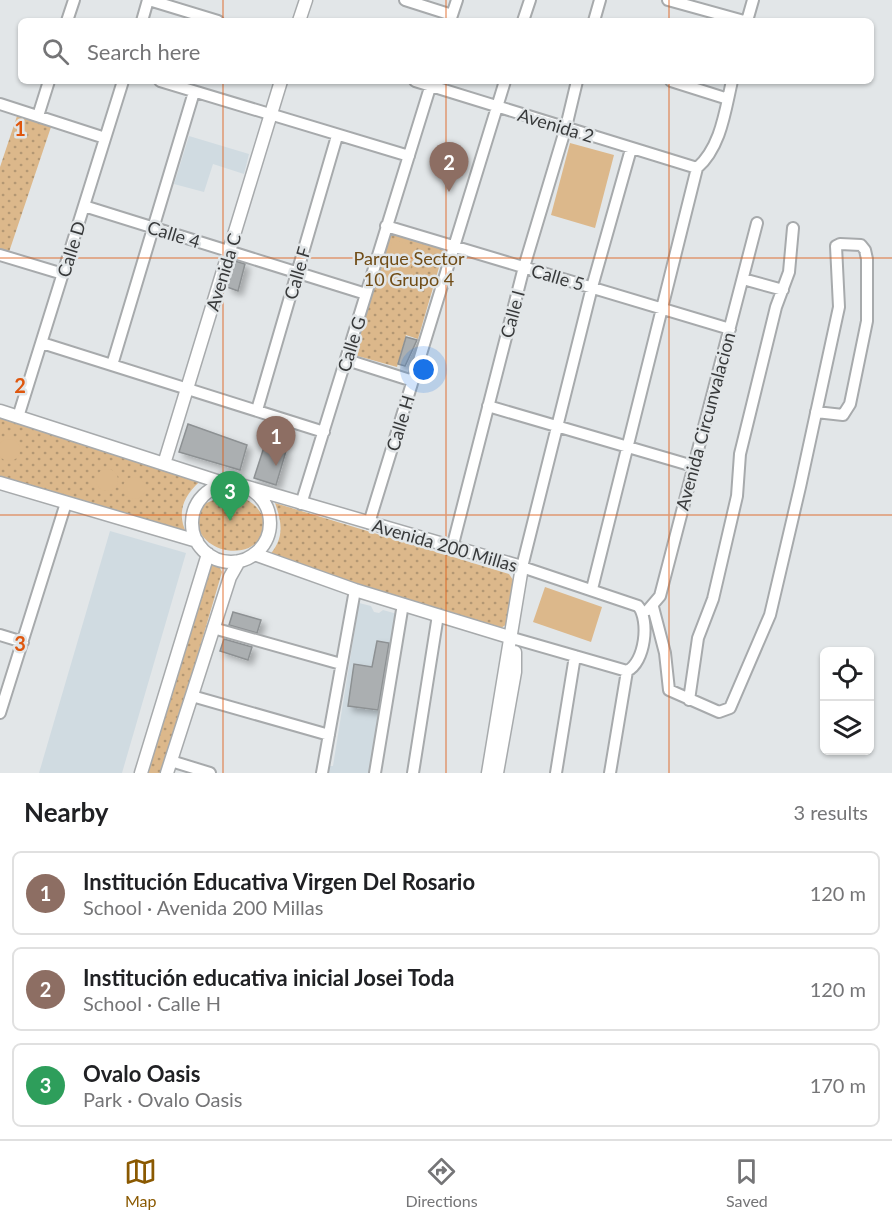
<!DOCTYPE html>
<html lang="en">
<head>
<meta charset="utf-8">
<style>
  body { margin:0; font-family:Lato,sans-serif; background:#f6f6f6; color:#202124 }
  .controls { position:absolute; right:18px; bottom:18px; display:grid; overflow:hidden; border-radius:9px; box-shadow:0 2px 4px #0004 }
  .controls button { width:54px; height:54px; display:grid; place-items:center; padding:0; border:0; border-bottom:2px solid #e0e0e0; background:#fff; color:#202124; font:30px sans-serif }
  .you { position:absolute; left:424px; top:370px; width:21px; height:21px; margin:-15px; border:4px solid #fff; border-radius:50%; background:#1a73e8; box-shadow:0 0 0 9px #1a73e833 }
  .badge { display:grid; place-items:center; width:39px; height:39px; border-radius:50%; background:#8a5901; color:#fff; font-size:20px; font-weight:700 }
  .pin { position:absolute; translate:-50% -50px; filter:drop-shadow(0 2px 3px #0008) }
  .pin::after { content:''; position:absolute; top:32px; width:21px; height:18px; background:inherit; clip-path:polygon(0 0,100% 0,50% 100%) }
  .list { margin:0; padding:0; list-style:none }
  h2 { display:flex; justify-content:space-between; align-items:center; height:78px; margin:0; padding:0 24px; font-size:26px }
  h2 small { font-size:20px; font-weight:400; color:#757577 }
  .list li { display:grid; grid-template-columns:39px 1fr auto; gap:18px; align-items:center; box-sizing:border-box; height:84px; margin:0 12px 12px; padding:0 12px; border:2px solid #e0e0e0; border-radius:9px }
  .list b { display:block; font-size:22px; white-space:nowrap }
  .list p { margin:0; font-size:20px; white-space:nowrap; color:#757577 }
  .list em { font-size:20px; font-style:normal; color:#757577 }
  .icon { flex:none; width:33px; height:33px; fill:none; stroke:currentColor; stroke-width:2; stroke-linecap:round; stroke-linejoin:round }
  .map { position:relative; flex:none; width:892px; height:773px; overflow:hidden }
  .search { position:absolute; background:#fff; box-shadow:0 2px 4px #0004; left:18px; right:18px; top:18px; height:66px; display:flex; align-items:center; gap:15px; box-sizing:border-box; padding:0 21px; border-radius:9px; color:#757577; font-size:22px }
  .sheet { height:366px; background:#fff }
  nav { display:flex; justify-content:space-around; align-items:center; box-sizing:border-box; height:84px; border-top:2px solid #e0e0e0; background:#fff; font-size:16px; color:#757577 }
  nav a { display:grid; justify-items:center; gap:3px }
  nav .on { color:#8a5901 }
  .map>svg:first-child { display:block }
</style>
</head>
<body>
<div class="map">
<svg width="892" height="773" viewBox="0 0 892 773">
  <defs>
    <pattern id="grass-dots" width="8" height="8" patternUnits="userSpaceOnUse" patternTransform="scale(1.5)"><rect width="8" height="8" fill="#dcb88b"/><path d="M2 2h.1M6 6h.1" fill="none" stroke="#b39773" stroke-width="1.8" stroke-linecap="round"/></pattern>
    <filter id="shadow"><feDropShadow dx="4.5" dy="4.5" stdDeviation="3" flood-color="#0004"/></filter>
  </defs>
  <rect width="100%" height="100%" fill="#e2e6e8"/>
  <!-- built -->
  <path fill="#d0dbe1" d="M 189,136 L 249,154 L 244,174 L 213,164 L 204,192 L 174,184 Z
    M 110,531 L 186,553 L 122,773 L 39,773 Z
    M 359,603 L 371,606 L 374,612 L 379,613 L 383,610 L 397,614 L 370,773 L 328,773 L 329,766 L 333,766 Z"/>
  <!-- grass -->
  <path fill="url(#grass-dots)" d="M 17,116 L 51,127 L 9,252 L 0,249 L 0,167 Z
    M 390,231 L 445,247 L 418,339 L 406,335 L 397,367 L 354,355 Z
    M 0,417 L 203,479 C 185,493 175,512 187,534 L 0,476 Z
    M 227,494 C 248,495 270,512 263,535 C 243,569 180,543 202,505 Z
    M 275,503 L 509,574 L 513,580 L 510,622 L 501,628 L 267,558 C 284,540 283,525 275,503 Z
    M 214,565 L 219,566 L 222,572 L 163,773 L 146,773 L 208,568 Z"/>
  <!-- garden -->
  <path fill="#dcb88b" d="M 570,143 L 614,155 L 595,228 L 551,215 Z
    M 393,239 L 417,247 L 404,290 L 380,282 Z
    M-2 450a11 11 0 1 1 22 0a11 11 0 1 1-22 0Z
    M96 480a11 11 0 1 1 22 0a11 11 0 1 1-22 0Z
    M123 488a11 11 0 1 1 22 0a11 11 0 1 1-22 0Z
    M 545,587 L 602,607 L 591,642 L 533,622 Z"/>
  <!-- building -->
  <path fill="#abafb1" stroke="#8d9193" stroke-width="1.5" filter="url(#shadow)" d="M 235,261 L 245,264 L 238,291 L 227,287 Z
    M 406,337 L 417,340 L 405,366 L 398,364 Z
    M 188,424 L 247,445 L 240,470 L 179,452 Z
    M 265,444 L 286,451 L 276,485 L 254,478 Z
    M 233,612 L 261,620 L 257,633 L 229,625 Z
    M 224,639 L 252,647 L 248,660 L 220,651 Z
    M 377,641 L 389,643 L 378,710 L 348,706 L 354,664 L 372,667 Z"/>
  <g fill="none" stroke-linecap="round" stroke-linejoin="round">
    <defs>
      <path id="minor" d="M 149,0 L 218,21
        M 405,0 L 452,15
        M 668,0 L 744,21
        M 67,21 L 74,0
        M 142,21 L 148,0
        M 450,21 L 457,0
        M 523,21 L 530,0
        M 594,21 L 600,0
        M 747,21 L 753,0
        M 160,81 L 409,156
        M 415,81 L 697,168
        M 671,81 L 728,99
        M 0,104 L 105,138
        M 38,116 L 49,81
        M 84,206 L 366,294
        M 386,226 L 730,329
        M 0,255 L 63,274
        M 743,279 L 783,290
        M 42,343 L 324,432
        M 347,360 L 413,381
        M 112,365 L 194,92
        M 488,406 L 693,466
        M 257,410 L 337,136
        M 18,417 L 123,81
        M 301,504 L 432,81
        M 369,523 L 505,81
        M 452,548 L 524,267 L 566,127 L 577,81
        M 592,589 L 697,168 C 721,147 725,111 732,81
        M 653,607 L 665,653 L 669,690 L 719,712 L 730,708 L 770,615 L 800,487 L 839,307 L 836,246 L 840,244 L 861,245 L 865,250 L 867,259 L 867,321 L 850,404 L 843,415 L 816,412
        M 648,610 L 660,596 L 757,223
        M 213,628 L 341,664
        M 0,635 L 23,642
        M 509,637 L 627,671
        M 627,671 C 645,663 650,620 638,606 L 522,567 L 592,287 L 631,149
        M 192,696 L 329,735
        M 689,700 L 698,638 L 713,599 L 737,496 L 740,454 L 776,307 L 789,272 L 793,228
        M 0,713 L 66,503
        M 171,761 L 210,773
        M 322,773 L 355,590
        M 375,773 L 403,604
        M 413,773 L 438,615
        M 556,773 L 575,656
        M 610,773 L 627,671"/>
      <path id="tertiary" d="M 299,21 L 306,0
        M 0,411 L 226,484
        M 164,464 L 281,81
        M 0,483 L 197,541
        M192 523a39 39 0 1 1 78 0a39 39 0 1 1-78 0Z
        M 244,486 L 522,567 L 488,773
        M 254,554 L 355,590 L 509,637
        M 141,773 L 208,554
        M 167,773 L 230,577 L 239,561
        M 497,773 L 515,672 L 515,652"/>
    </defs>
    <!-- minor casing -->
    <use href="#minor" stroke="#a7aaac" stroke-width="14"/>
    <!-- tertiary casing -->
    <use href="#tertiary" stroke="#a7aaac" stroke-width="15"/>
    <!-- minor -->
    <use href="#minor" stroke="#fff" stroke-width="10"/>
    <!-- tertiary -->
    <use href="#tertiary" stroke="#fff" stroke-width="12"/>
  </g>
  <!-- grid -->
  <path fill="none" stroke="#df570e" stroke-width="1.5" stroke-opacity="0.55" d="M 223,0 L 223,21M 446,0 L 446,21M 669,0 L 669,21M 223,81 L 223,773M 446,81 L 446,773M 669,81 L 669,773M 0,258 L 892,258M 0,515 L 892,515"/>
  <g text-anchor="middle" dominant-baseline="central" stroke-width="5" stroke-linejoin="round" paint-order="stroke">
    <!-- street labels -->
    <g font-size="18" fill="#383a3b" stroke="#e2e6e8">
      <text transform="translate(556 125) rotate(17)">Avenida 2</text>
      <text transform="translate(174 234) rotate(17)">Calle 4</text>
      <text transform="translate(71 249) rotate(-73)">Calle D</text>
      <text transform="translate(223 272) rotate(-73)">Avenida C</text>
      <text transform="translate(297 273) rotate(-74)">Calle F</text>
      <text transform="translate(558 277) rotate(16)">Calle 5</text>
      <text transform="translate(512 314) rotate(-75)">Calle I</text>
      <text transform="translate(351 344) rotate(-73)">Calle G</text>
      <text transform="translate(705 421) rotate(-75)">Avenida Circunvalacion</text>
      <text transform="translate(400 423) rotate(-73)">Calle H</text>
      <text transform="translate(445 545) rotate(16)">Avenida 200 Millas</text>
    </g>
    <!-- park labels -->
    <g font-size="18" fill="#704c16" stroke="#e2e6e8">
      <text x="409" y="258">Parque Sector<tspan x="409" dy="21">10 Grupo 4</tspan></text>
    </g>
  </g>
  <g font-size="20" text-anchor="middle" font-weight="bold" fill="#df570e" stroke="#e2e6e8" stroke-width="5" stroke-linejoin="round" paint-order="stroke">
    <text x="20" y="136">1</text>
    <text x="20" y="393">2</text>
    <text x="20" y="651">3</text>
  </g>
</svg>
<div class="controls">
<button><svg class="icon" aria-label="locate" viewBox="0 0 24 24"><circle cx="12" cy="12" r="6"/><path d="M12 2v4M12 18v4M2 12h4M18 12h4"/></svg></button>
<button><svg class="icon" aria-label="layers" viewBox="0 0 24 24"><path d="M12 4l9 5-9 5-9-5zM3 14l9 5 9-5"/></svg></button>
</div>
<div class="you"></div>
<div class="pin badge" style="left:276px;top:466px;background:#8d6e63">1</div>
<div class="pin badge" style="left:449px;top:192px;background:#8d6e63">2</div>
<div class="pin badge" style="left:230px;top:521px;background:#2e9e5b">3</div>
<div class="search"><svg class="icon" aria-label="search" viewBox="0 0 24 24"><circle cx="10" cy="10" r="6"/><path d="M15 15l6 6"/></svg>Search here</div>
</div>
<section class="sheet">
<h2>Nearby<small>3 results</small></h2>
<ul class="list">
<li><span class="badge" style="background:#8d6e63">1</span><div><b>Institución Educativa Virgen Del Rosario</b><p>School · Avenida 200 Millas</p></div><em>120 m</em></li>
<li><span class="badge" style="background:#8d6e63">2</span><div><b>Institución educativa inicial Josei Toda</b><p>School · Calle H</p></div><em>120 m</em></li>
<li><span class="badge" style="background:#2e9e5b">3</span><div><b>Ovalo Oasis</b><p>Park · Ovalo Oasis</p></div><em>170 m</em></li>
</ul>
</section>
<nav>
<a class="on"><svg class="icon" aria-label="map" viewBox="0 0 24 24"><path d="M3 6l6-2 6 2 6-2v14l-6 2-6-2-6 2zM9 4v14M15 6v14"/></svg>Map</a>
<a><svg class="icon" aria-label="directions" viewBox="0 0 24 24"><path d="M12 3l9 9-9 9-9-9zM9 14v-3h6M13 9l2 2-2 2"/></svg>Directions</a>
<a><svg class="icon" aria-label="saved" viewBox="0 0 24 24"><path d="M7 4h10v16l-5-4-5 4z"/></svg>Saved</a>
</nav>
</body>
</html>
